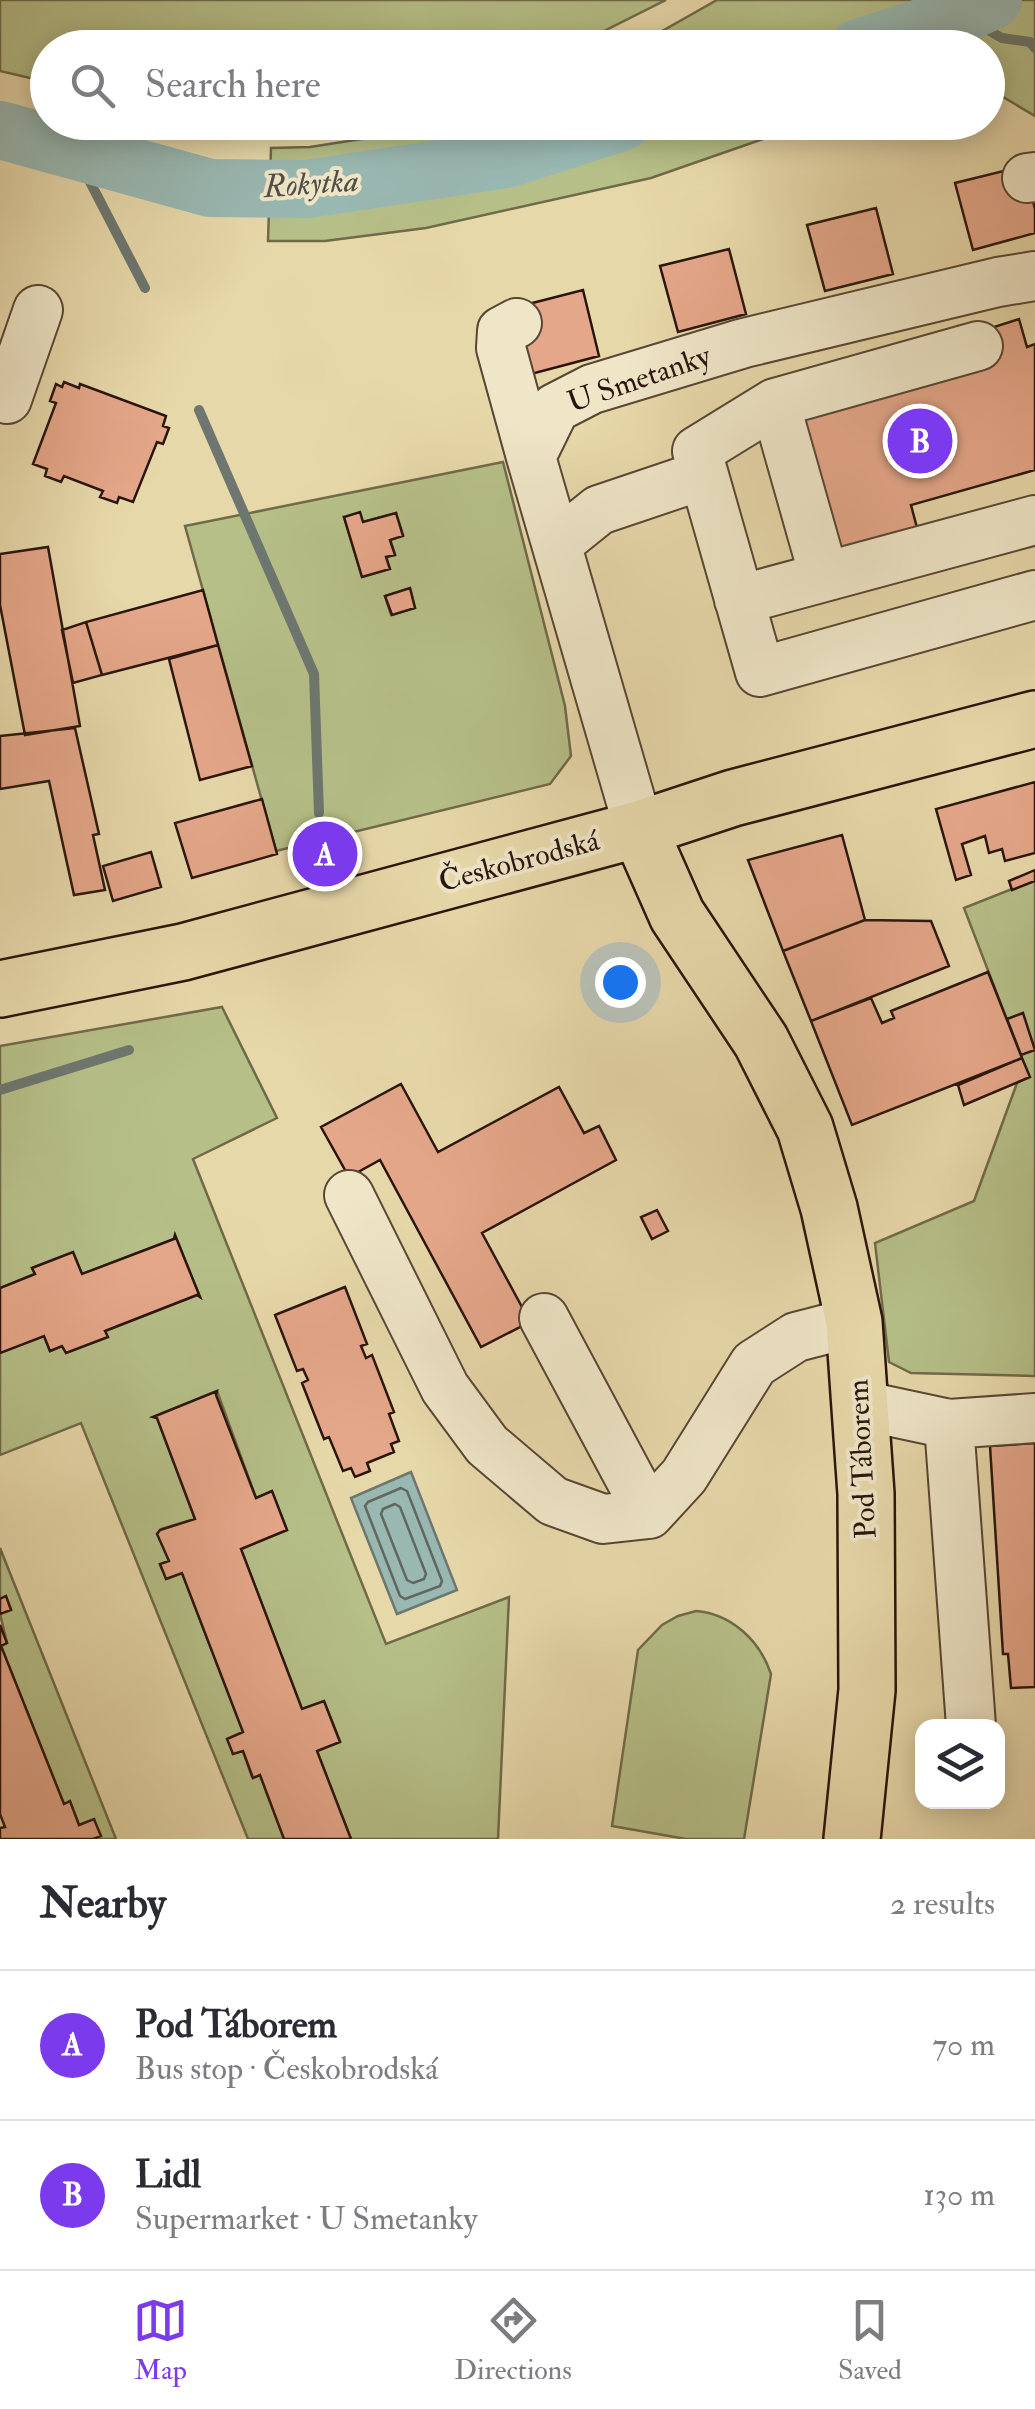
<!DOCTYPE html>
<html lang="en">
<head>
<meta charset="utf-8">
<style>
  body { margin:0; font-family:"IM FELL Double Pica",serif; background:#f7f7f7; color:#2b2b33 }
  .controls { position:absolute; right:30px; bottom:30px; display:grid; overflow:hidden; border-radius:20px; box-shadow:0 5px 25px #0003 }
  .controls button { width:90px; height:90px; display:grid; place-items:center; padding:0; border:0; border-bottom:2px solid #e1e1e2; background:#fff; color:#2b2b33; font:50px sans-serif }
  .you { position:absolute; left:620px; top:982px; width:35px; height:35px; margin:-25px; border:8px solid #fff; border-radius:50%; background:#1a73e8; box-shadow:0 0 0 15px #1a73e833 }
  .badge { display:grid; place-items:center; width:65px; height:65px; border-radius:50%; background:#7c3aed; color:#fff; font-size:32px; font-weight:700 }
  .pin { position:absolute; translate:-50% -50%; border:5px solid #fff; box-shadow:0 2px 10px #0006 }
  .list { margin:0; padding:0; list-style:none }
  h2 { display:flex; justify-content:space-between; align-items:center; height:130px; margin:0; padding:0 40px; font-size:42px }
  h2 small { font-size:32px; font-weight:400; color:#7c7c81 }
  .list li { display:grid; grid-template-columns:65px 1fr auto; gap:30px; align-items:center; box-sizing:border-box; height:150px; padding:0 40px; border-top:2px solid #e1e1e2 }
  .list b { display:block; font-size:38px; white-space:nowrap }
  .list p { margin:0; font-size:32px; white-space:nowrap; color:#7c7c81 }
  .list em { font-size:32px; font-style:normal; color:#7c7c81 }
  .icon { flex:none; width:55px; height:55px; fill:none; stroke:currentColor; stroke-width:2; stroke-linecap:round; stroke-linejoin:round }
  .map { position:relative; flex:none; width:1035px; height:1839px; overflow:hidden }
  .search { position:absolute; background:#fff; box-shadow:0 5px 25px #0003; left:30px; right:30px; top:30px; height:110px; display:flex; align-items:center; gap:25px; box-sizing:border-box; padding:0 35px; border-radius:55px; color:#7c7c81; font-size:38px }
  .sheet { height:430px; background:#fff }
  nav { display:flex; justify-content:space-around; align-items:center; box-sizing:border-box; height:140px; border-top:2px solid #e1e1e2; background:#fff; font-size:28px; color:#7c7c81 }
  nav a { display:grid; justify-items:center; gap:5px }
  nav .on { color:#7c3aed }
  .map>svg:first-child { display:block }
</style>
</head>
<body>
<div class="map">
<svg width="1035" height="1839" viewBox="0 0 1035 1839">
  <rect width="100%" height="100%" fill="#e7d8aa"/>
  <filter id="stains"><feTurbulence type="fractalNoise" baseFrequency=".002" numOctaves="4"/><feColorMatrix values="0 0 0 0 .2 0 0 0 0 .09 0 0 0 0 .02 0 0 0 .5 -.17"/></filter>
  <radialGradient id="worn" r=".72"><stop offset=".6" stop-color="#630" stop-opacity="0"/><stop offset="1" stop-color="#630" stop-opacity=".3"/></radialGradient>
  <!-- green -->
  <path fill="#b6bf88" stroke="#706a4a" stroke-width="2.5" fill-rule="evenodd" d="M 0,0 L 666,0 L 572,47 L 48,48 L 47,82 L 0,71 Z
    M 717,0 L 1035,0 L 1035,116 L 988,88 L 988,48 L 634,47 Z
    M 465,123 L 465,122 L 809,123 L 651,178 L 426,228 L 325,241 L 268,241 L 271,148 L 310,147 Z
    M 503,462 L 565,706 L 571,756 L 550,784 L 276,851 L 185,526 ZM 396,513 L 403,535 L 390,540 L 395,554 L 386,557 L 389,569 L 362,577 L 344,517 L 363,522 ZM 410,588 L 415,608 L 391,615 L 385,596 Z
    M 1035,880 L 1035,1376 L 911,1373 L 889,1362 L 875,1243 L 974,1201 L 1017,1083 L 1029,1077 L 964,908 Z
    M 222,1007 L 277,1118 L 193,1159 L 386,1644 L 509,1597 L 498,1839 L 351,1839 L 317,1751 L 340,1741 L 324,1701 L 302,1709 L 241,1549 L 287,1530 L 272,1492 L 256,1498 L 217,1391 L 153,1417 L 157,1418 L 195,1519 L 161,1529 L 169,1561 L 160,1565 L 167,1579 L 182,1573 L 243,1732 L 233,1753 L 243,1751 L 252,1777 L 260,1775 L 284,1839 L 248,1839 L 81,1423 L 0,1455 L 0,1353 L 44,1336 L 50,1351 L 62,1346 L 66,1353 L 107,1337 L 105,1331 L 197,1295 L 200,1297 L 175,1235 L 174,1239 L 82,1274 L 73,1252 L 32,1268 L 35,1274 L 0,1288 L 0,1046 Z
    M 0,1548 L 116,1839 L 93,1839 L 94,1820 L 79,1825 L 70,1802 L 64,1804 L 1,1646 L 7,1643 L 0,1614 L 11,1609 L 6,1597 L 0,1599 Z
    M 696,1611 C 732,1614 760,1641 771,1674 L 744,1839 L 686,1839 L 612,1826 L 638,1650 L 662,1625 L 678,1616 Z"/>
  <!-- water -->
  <path fill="#99b8b2" stroke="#6d7770" stroke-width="2.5" d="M 411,1472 L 457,1590 L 397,1614 L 351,1498 Z"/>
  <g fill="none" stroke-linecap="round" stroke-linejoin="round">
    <!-- shore -->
    <path stroke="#626660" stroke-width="2.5" d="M 401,1488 L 407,1491 L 442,1581 L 440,1586 L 405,1599 L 400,1596 L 365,1506 L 368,1502 Z
      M 395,1504 L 400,1507 L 426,1574 L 424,1579 L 413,1583 L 407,1580 L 381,1514 L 383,1509 Z"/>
    <!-- stream -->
    <path stroke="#6d7770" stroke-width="10" d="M 961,15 L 1002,38 L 1030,42 L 1035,48
      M 74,151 L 145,288
      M 199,410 L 314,674 L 319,813
      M 0,1090 L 129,1050"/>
    <!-- river -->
    <path stroke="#99b8b2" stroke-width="58" d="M 858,48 L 961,15 L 993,0
      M 0,130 L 210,188 L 307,189 L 507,159 L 622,122"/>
  </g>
  <!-- building -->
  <path fill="#e5a78a" stroke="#2a150d" stroke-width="2.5" d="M 1024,166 L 1035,209 L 1035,233 L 973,250 L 955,183 Z
    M 876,208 L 893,274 L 825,291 L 807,225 Z
    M 729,249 L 746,314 L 678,332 L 660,266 Z
    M 583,290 L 599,356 L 531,374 L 513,308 Z
    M 1019,319 L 1027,347 L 1035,344 L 1035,470 L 911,505 L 917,528 L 836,551 L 796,412 L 999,347 L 994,327 Z
    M 64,382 L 79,388 L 80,384 L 166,416 L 163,426 L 169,428 L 163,444 L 157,442 L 133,502 L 119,497 L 117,503 L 100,497 L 103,491 L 64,476 L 61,482 L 45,476 L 47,469 L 33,464 L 56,403 L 50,401 L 56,384 L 62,387 Z
    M 360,512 L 363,522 L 396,513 L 403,536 L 390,540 L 395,555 L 386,557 L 390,569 L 362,577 L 344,517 Z
    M 48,547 L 80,726 L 25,735 L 0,605 L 0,554 Z
    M 410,588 L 415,608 L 392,615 L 385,596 Z
    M 203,590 L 218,645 L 102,675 L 86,622 Z
    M 86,622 L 102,675 L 73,683 L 62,630 Z
    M 218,645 L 252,766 L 200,780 L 169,659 Z
    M 75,728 L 99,834 L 93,835 L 105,890 L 74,895 L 49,781 L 0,789 L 0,736 Z
    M 1035,782 L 1035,853 L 1005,861 L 1002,849 L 989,853 L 985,836 L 962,844 L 971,875 L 956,880 L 936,809 Z
    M 262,799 L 277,854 L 192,878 L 175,823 Z
    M 842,835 L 865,920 L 783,951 L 748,860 Z
    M 151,852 L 161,887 L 113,901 L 103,866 Z
    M 1035,870 L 1035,881 L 1012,890 L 1009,881 Z
    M 865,920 L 931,921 L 949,966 L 811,1021 L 783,951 Z
    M 988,972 L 1022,1058 L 852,1125 L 811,1021 L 871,998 L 882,1023 L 894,1018 L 891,1011 Z
    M 1023,1013 L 1035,1050 L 1021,1055 L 1007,1019 Z
    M 1022,1058 L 1030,1077 L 964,1105 L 958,1085 Z
    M 401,1084 L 438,1152 L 559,1087 L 584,1133 L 599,1126 L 616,1160 L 482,1233 L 530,1322 L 481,1347 L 380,1160 L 349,1177 L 321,1127 Z
    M 657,1210 L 668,1231 L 652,1239 L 641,1217 Z
    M 175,1235 L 200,1297 L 197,1295 L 105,1331 L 108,1337 L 66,1353 L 62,1346 L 50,1351 L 44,1336 L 0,1353 L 0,1288 L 35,1274 L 32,1268 L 73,1252 L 82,1274 L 174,1239 Z
    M 345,1287 L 367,1344 L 361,1346 L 366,1358 L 372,1355 L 394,1412 L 389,1414 L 399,1441 L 391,1444 L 394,1452 L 367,1463 L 370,1471 L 355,1477 L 351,1468 L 343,1471 L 329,1437 L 324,1439 L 302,1383 L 308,1380 L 303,1369 L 297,1371 L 275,1315 Z
    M 217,1391 L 216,1395 L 256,1498 L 272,1491 L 287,1530 L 241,1549 L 302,1709 L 324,1701 L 340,1742 L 317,1751 L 351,1839 L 284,1839 L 260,1775 L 253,1778 L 243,1751 L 233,1754 L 227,1739 L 243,1732 L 182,1573 L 166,1579 L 160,1564 L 169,1561 L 157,1534 L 160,1530 L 195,1519 L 157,1418 L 153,1417 Z
    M 1035,1443 L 1035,1687 L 1011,1688 L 1008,1654 L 1003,1654 L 990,1446 Z
    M 6,1596 L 11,1610 L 0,1614 L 0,1599 Z
    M 0,1625 L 7,1643 L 1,1646 L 64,1804 L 70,1801 L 79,1825 L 94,1819 L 101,1836 L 93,1839 L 0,1839 L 0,1828 L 5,1827 L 0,1814 Z"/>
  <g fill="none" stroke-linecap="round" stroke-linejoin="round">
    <defs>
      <path id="minor" d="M 1027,178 L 1035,177
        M 517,323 L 502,331 L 501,348 L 531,457
        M 0,396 L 7,399 L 38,310
        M 775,403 L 978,346
        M 558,543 L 599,510 L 703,475
        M 824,576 L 775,403 L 697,451 L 760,672 L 1035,595
        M 739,600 L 1035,520
        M 639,829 L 531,457 L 555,408 L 592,389 L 744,343 L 998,282 L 1035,276
        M 349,1195 L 445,1388 L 487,1445 L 553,1501 L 603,1519 L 649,1514 L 684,1476 L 754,1364 L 796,1337 L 854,1322
        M 544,1318 L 649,1514
        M 860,1405 L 949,1424 L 971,1726
        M 949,1424 L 1035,1418"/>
      <path id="major" d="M 639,829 L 677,915 L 761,1041 L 805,1128 L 829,1208 L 854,1322 L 866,1494 L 867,1690 L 852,1839
        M 0,989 L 183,952 L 639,829 L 733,798 L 1035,719"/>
    </defs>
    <!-- minor casing -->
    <use href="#minor" stroke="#594634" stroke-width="52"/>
    <!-- major casing -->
    <use href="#major" stroke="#2a150d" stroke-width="60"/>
    <!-- minor -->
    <use href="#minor" stroke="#efe6c8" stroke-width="48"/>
    <!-- major -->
    <use href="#major" stroke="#e7d8aa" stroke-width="55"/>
  </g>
  <g text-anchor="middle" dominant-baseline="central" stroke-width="8" stroke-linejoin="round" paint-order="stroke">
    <!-- street labels -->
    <g font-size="30" fill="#2a150d" stroke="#efe6c8">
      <text transform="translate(639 379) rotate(-19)">U Smetanky</text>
      <text transform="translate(519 861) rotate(-15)">Českobrodská</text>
      <text transform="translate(862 1459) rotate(-93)">Pod Táborem</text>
    </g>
    <!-- water labels -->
    <g font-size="32" font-style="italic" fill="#514e47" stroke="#efe6c8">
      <text transform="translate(311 184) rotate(-4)">Rokytka</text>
    </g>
  </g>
  <rect width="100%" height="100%" filter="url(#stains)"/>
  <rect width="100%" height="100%" fill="url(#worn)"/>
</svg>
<div class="controls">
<button><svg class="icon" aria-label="layers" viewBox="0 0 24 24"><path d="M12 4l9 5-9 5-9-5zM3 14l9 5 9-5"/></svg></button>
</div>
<div class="you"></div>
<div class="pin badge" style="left:325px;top:854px">A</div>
<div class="pin badge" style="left:920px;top:441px">B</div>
<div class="search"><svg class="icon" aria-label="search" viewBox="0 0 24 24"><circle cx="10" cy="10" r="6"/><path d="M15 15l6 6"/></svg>Search here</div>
</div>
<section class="sheet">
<h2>Nearby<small>2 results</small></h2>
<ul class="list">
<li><span class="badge">A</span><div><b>Pod Táborem</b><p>Bus stop · Českobrodská</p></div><em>70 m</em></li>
<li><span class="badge">B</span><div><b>Lidl</b><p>Supermarket · U Smetanky</p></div><em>130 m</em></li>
</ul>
</section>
<nav>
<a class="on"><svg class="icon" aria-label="map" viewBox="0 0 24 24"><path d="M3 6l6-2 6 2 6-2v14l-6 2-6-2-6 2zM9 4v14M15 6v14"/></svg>Map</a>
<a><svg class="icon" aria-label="directions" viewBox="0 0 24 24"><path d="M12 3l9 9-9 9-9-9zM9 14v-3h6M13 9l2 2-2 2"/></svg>Directions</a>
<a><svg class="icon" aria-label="saved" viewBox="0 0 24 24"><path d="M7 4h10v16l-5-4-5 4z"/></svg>Saved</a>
</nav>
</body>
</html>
